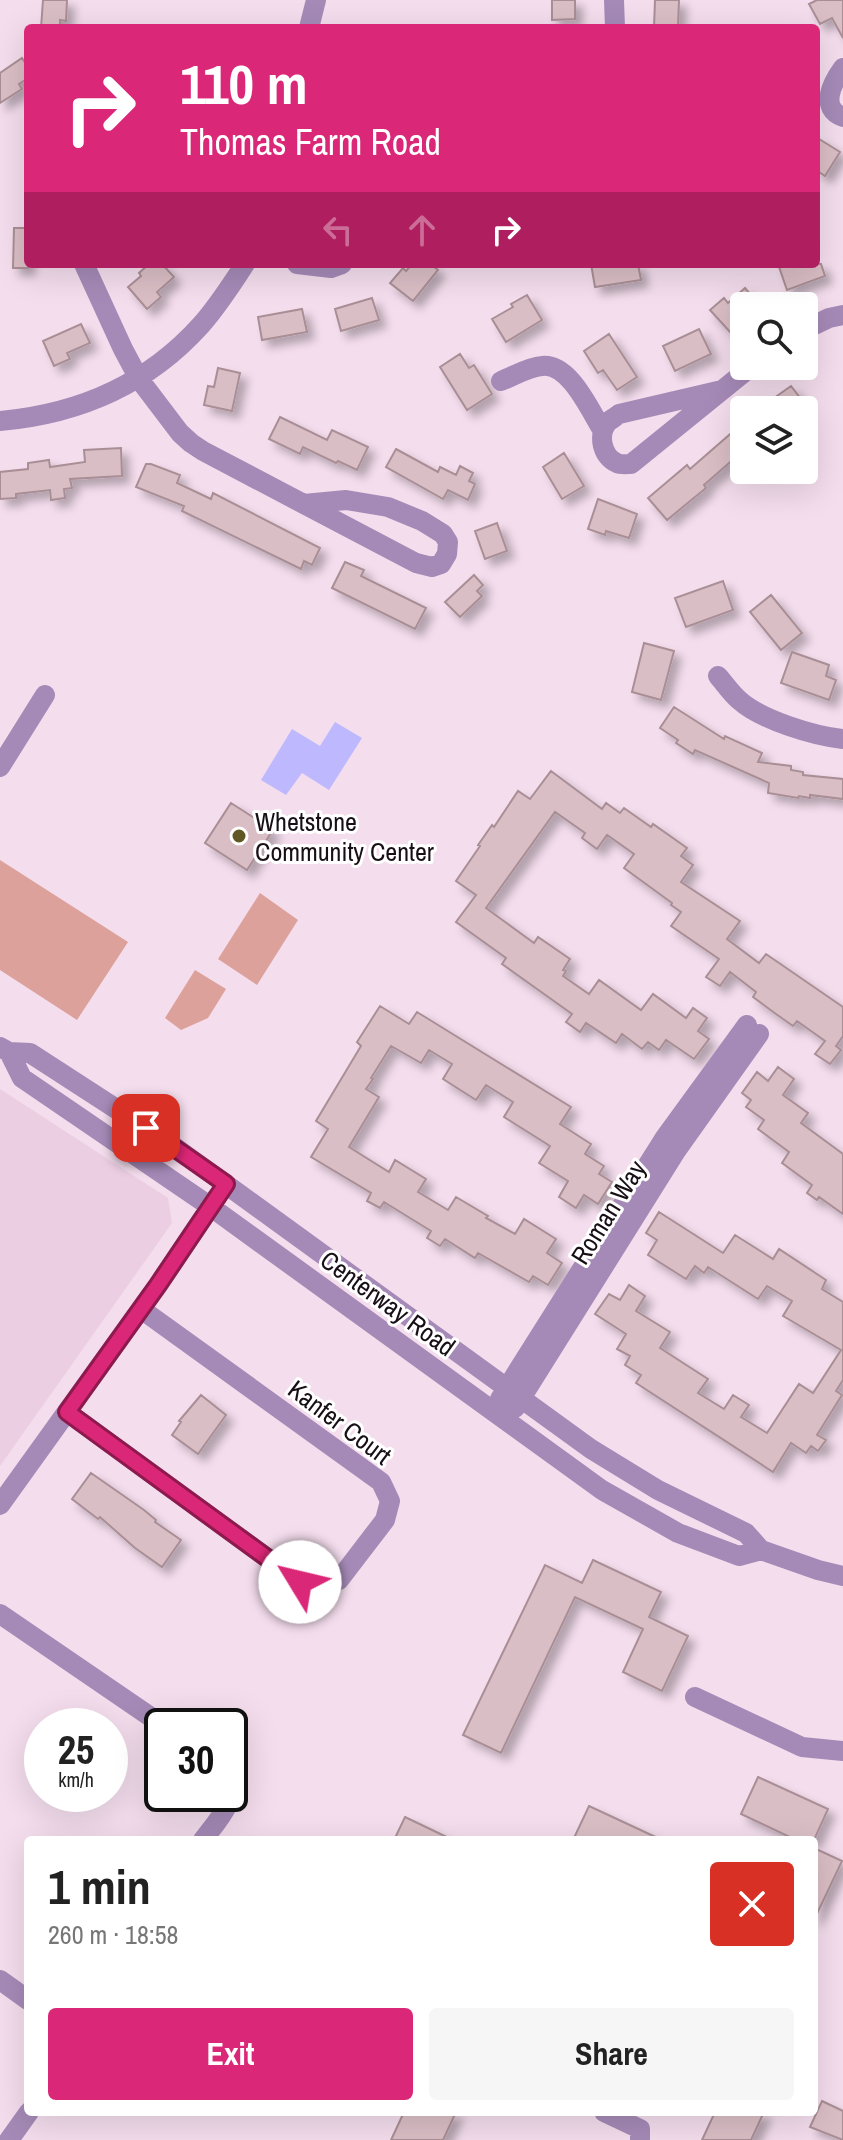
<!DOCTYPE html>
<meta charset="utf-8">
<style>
body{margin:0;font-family:"Archivo Narrow",sans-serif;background:#f6f6f6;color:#222;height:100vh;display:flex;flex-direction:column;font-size:30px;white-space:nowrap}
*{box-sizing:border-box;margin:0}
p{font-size:26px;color:#767676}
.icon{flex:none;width:44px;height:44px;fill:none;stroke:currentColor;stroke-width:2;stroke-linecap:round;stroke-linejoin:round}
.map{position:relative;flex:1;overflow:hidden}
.side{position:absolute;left:24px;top:1836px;width:794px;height:280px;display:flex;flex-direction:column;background:#fff;border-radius:8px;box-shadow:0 8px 32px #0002}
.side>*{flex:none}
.guide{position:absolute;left:24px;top:24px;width:796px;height:244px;border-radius:8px;box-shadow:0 8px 32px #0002;background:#db2777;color:#fff;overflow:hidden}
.buttons{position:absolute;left:730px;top:292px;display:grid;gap:16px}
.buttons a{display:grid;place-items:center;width:88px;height:88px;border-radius:8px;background:#fff;box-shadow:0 8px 32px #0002;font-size:40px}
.speed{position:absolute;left:24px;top:1708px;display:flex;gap:16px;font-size:40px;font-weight:700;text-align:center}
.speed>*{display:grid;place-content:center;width:104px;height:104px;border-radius:50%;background:#fff;box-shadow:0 8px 32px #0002;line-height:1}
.speed small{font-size:20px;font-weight:400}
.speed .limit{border:4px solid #111;border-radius:12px;background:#fff;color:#111}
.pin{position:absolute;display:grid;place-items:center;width:68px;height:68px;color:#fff;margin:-34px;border-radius:16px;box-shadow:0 4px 12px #0006}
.me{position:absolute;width:88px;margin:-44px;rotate:306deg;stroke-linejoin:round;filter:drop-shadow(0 0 6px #0008)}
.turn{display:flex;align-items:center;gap:28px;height:168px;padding:0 24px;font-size:36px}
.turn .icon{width:104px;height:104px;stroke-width:2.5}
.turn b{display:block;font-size:56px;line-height:68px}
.lanes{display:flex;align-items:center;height:76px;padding:0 24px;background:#0003;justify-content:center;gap:40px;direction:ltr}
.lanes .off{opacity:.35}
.round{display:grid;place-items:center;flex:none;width:84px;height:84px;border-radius:8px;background:#f6f6f6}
.overview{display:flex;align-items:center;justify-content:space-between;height:136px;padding:0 24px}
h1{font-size:48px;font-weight:800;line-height:60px}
.action{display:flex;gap:16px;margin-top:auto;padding:16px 24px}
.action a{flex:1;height:92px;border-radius:8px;background:#db2777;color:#fff;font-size:32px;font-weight:800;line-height:92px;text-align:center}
.action a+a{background:#f6f6f6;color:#222}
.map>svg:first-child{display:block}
.built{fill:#eccee3}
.green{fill:#dca19a}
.water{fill:#beb9ff}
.building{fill:#dabec5;stroke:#a98f95;stroke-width:2;filter:url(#shadow)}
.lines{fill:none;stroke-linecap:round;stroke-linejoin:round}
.minor{stroke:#a58ab7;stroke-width:20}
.route-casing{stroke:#8e194d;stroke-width:20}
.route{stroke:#db2777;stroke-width:14}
.poi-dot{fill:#605824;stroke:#fff;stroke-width:3}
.labels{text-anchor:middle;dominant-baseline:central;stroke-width:6;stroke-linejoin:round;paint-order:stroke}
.poi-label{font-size:26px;fill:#170f15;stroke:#fff;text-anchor:start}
.street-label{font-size:26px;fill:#170f15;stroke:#fff}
</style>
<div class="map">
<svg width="843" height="2140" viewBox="0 0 843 2140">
<defs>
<filter id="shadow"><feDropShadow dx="7" dy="7" stdDeviation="4" flood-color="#0004"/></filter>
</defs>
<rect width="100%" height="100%" fill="#f4dded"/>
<path class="built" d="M 0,1089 L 168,1198 L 172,1223 L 0,1466 Z"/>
<path class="green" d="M 0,860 L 128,942 L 77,1020 L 0,970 Z
M 260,893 L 298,920 L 257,985 L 218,959 Z
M 195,970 L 226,989 L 208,1018 L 181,1030 L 165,1018 Z"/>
<path class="water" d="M 335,722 L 362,738 L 329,790 L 302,773 L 286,795 L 261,780 L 292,729 L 320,746 Z"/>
<path class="building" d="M 43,0 L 67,0 L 66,21 L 60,20 L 60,28 L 41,28 Z
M 552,0 L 575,0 L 575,19 L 552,20 Z
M 655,0 L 679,0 L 678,28 L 654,28 Z
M 817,0 L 843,0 L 843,38 L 832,18 L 820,24 L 809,4 Z
M 22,58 L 28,67 L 28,78 L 19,84 L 22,89 L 0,103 L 0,73 Z
M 816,137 L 840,152 L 825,176 L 816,170 Z
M 14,228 L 28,228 L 28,268 L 13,268 Z
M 149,264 L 162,264 L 174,277 L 157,292 L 161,297 L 147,309 L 128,287 L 141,276 L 139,273 Z
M 412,264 L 430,264 L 438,270 L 413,301 L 390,283 L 403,268 L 406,271 Z
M 591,264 L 638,264 L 641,280 L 595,287 Z
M 778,264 L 821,264 L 825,276 L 787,290 Z
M 745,288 L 760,306 L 744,306 L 744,322 L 731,333 L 710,310 L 724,298 L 728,303 Z
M 527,295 L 542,320 L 506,342 L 492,319 L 513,307 L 511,304 Z
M 372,298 L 379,320 L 341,331 L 335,309 Z
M 302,309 L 307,332 L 262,340 L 258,317 Z
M 81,324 L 90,343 L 67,353 L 70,359 L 54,366 L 43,341 Z
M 699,329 L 711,354 L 675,371 L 663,346 Z
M 609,334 L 637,377 L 617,390 L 603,370 L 598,373 L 584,351 Z
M 460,354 L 469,368 L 474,365 L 492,394 L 467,410 L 440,367 Z
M 218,368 L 240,373 L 232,411 L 204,405 L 208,386 L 214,387 Z
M 791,386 L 804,403 L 793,410 L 757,410 Z
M 280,417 L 327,440 L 332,430 L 368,447 L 357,470 L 338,461 L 336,463 L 303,447 L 300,454 L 269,439 Z
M 736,429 L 744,438 L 744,450 L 704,485 L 706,488 L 667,520 L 648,498 L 687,465 L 690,469 Z
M 121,448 L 122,476 L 70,479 L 72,488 L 64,489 L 65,498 L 51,500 L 50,490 L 16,494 L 16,498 L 0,499 L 0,472 L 28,469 L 28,463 L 49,460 L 50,467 L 85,462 L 84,450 Z
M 396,449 L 438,472 L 440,467 L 456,475 L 460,466 L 473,473 L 469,481 L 475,484 L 468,500 L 448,490 L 443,499 L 386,467 Z
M 564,453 L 584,486 L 562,499 L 543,467 Z
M 146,464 L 151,464 L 180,475 L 177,483 L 211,499 L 213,493 L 320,548 L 312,565 L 304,561 L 301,569 L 182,511 L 184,506 L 136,487 Z
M 598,499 L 637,514 L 629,538 L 606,531 L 605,535 L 588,529 Z
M 497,523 L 507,551 L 485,559 L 475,531 Z
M 345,562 L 364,570 L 361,576 L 426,608 L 415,629 L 332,588 Z
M 474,575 L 483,585 L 477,591 L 482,596 L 460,617 L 445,602 Z
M 723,581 L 733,610 L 686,627 L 675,598 Z
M 771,595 L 802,633 L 781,650 L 750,612 Z
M 644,643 L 674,651 L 661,700 L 632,692 Z
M 792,652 L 829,665 L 826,676 L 836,680 L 829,700 L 781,683 Z
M 674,707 L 724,739 L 725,736 L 762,753 L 758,762 L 791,766 L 791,770 L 803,772 L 803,775 L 843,779 L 843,799 L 810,795 L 810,798 L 799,796 L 798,798 L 768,793 L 769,783 L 695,750 L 693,754 L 676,743 L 678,740 L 660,728 Z
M 551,771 L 602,809 L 606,803 L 620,813 L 624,808 L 651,827 L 653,824 L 687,848 L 681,856 L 693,865 L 681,882 L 740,921 L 727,939 L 759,963 L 766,954 L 843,1007 L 843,1036 L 836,1046 L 841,1050 L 830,1064 L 815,1054 L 825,1041 L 797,1021 L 793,1026 L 776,1014 L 753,997 L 756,992 L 730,972 L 720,986 L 706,977 L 719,959 L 671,926 L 681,912 L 671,905 L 672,903 L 624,868 L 634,854 L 607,835 L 597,849 L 582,838 L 585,833 L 555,812 L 486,908 L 534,943 L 538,937 L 570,959 L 563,970 L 566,971 L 563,976 L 589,994 L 599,980 L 641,1010 L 653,994 L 686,1018 L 693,1008 L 707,1018 L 698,1031 L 709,1039 L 694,1059 L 666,1040 L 659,1050 L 648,1042 L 642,1049 L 622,1034 L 616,1043 L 586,1023 L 580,1032 L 566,1022 L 572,1014 L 502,964 L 506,958 L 456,922 L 476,895 L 456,881 L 480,846 L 478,845 L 492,825 L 494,827 L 518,791 L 530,799 Z
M 231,803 L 273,830 L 247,870 L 205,843 Z
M 380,1006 L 409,1024 L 417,1012 L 571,1107 L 560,1124 L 591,1144 L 585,1154 L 604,1166 L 599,1174 L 612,1182 L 598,1204 L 584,1195 L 576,1208 L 559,1197 L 568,1181 L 539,1163 L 550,1146 L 504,1117 L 513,1102 L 486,1085 L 476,1100 L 443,1079 L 452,1064 L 429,1050 L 421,1063 L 391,1046 L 371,1078 L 373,1079 L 366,1089 L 379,1097 L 349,1147 L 389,1172 L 395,1160 L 426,1179 L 418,1192 L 448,1210 L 456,1197 L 488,1216 L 486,1218 L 515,1234 L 524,1219 L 556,1239 L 547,1253 L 562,1263 L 548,1285 L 533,1276 L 529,1282 L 478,1253 L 475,1258 L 445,1239 L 440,1246 L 427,1238 L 431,1231 L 384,1202 L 380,1208 L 367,1201 L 371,1193 L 311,1157 L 328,1129 L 316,1121 L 361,1046 L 357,1042 Z
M 778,1067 L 794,1079 L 783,1095 L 808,1113 L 801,1123 L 843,1154 L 843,1214 L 819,1197 L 817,1200 L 807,1193 L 812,1185 L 782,1163 L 789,1152 L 758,1129 L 764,1120 L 746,1107 L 751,1100 L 742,1093 L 757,1072 L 768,1081 Z
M 659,1212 L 723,1253 L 735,1235 L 773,1259 L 779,1249 L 826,1280 L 822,1289 L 843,1302 L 843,1380 L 836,1391 L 842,1395 L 817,1435 L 826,1440 L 818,1451 L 811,1446 L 806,1453 L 791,1443 L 773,1472 L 636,1383 L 641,1375 L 625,1365 L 630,1356 L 617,1349 L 626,1334 L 595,1314 L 609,1294 L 620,1300 L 629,1285 L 645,1296 L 636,1311 L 670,1332 L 660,1348 L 708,1379 L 698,1393 L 724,1409 L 733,1395 L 749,1405 L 741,1417 L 767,1433 L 799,1384 L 813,1393 L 841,1350 L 783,1316 L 792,1301 L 767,1286 L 758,1299 L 708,1267 L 704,1273 L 695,1266 L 686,1279 L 648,1255 L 657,1240 L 646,1233 Z
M 201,1395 L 226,1415 L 198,1454 L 172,1435 L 181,1422 L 179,1421 Z
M 91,1473 L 144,1510 L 156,1520 L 155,1522 L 181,1540 L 162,1567 L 135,1548 L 100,1517 L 98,1519 L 72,1499 Z
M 593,1560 L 661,1592 L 649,1617 L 688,1636 L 662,1691 L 623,1672 L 643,1629 L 575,1597 L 501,1753 L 463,1735 L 545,1565 L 582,1583 Z
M 758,1777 L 828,1809 L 814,1840 L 796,1840 L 741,1814 Z
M 589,1806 L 662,1840 L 573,1840 Z
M 405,1817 L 453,1840 L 394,1840 Z
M 814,1848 L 842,1861 L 814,1920 Z
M 822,2101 L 843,2111 L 843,2140 L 810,2127 Z
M 404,2112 L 456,2112 L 443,2140 L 391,2140 Z
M 715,2112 L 764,2112 L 751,2140 L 702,2140 Z"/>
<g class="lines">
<path class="minor" d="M 614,0 L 615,28
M 309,28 L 316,0
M 843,68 C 832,83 819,108 843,117
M 84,264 L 123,349 L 139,379 L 180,433 L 191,443 L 203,451 L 416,563 L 432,567 L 441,564 L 447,554 L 448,542 L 443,534 L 422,521 L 388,507 L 346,500 L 304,504
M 297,264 L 331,268 L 342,264
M 804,330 L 829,318 L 843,315
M 501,381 C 514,376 528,367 542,366 C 570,363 590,411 603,431
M 722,390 L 619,414 C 618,415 609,421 608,422 C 597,434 602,457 617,463 C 621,465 627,464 631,464 L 752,366
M 0,421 C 79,414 148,384 201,325 C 218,306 231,285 245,264
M 718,676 C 725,684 731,693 739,700 C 761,720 814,736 843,739
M 0,767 L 45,695
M 0,1047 L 9,1052 L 30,1053 L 169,1143 L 591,1449 L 658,1490 L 746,1533 L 761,1550 L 818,1570 L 843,1576
M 9,1052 L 22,1078 L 211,1207 L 602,1490 L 678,1533 L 739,1556 L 761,1550
M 500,1399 L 664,1139 L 747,1025
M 515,1408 L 676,1151 L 759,1034
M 67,1412 L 300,1582 L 321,1587 L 339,1580 L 385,1520 L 390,1501 L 381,1482 L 141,1309
M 0,1505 L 158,1285 L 217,1197
M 0,1614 L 164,1726
M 695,1697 L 802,1747 L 843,1751
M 203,1840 C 218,1820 239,1799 230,1773
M 0,1980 L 28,2000
M 604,2112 L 640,2129 L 640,2140
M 9,2140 L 29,2112"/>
</g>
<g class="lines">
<defs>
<path id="route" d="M 146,1128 L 226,1184 L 158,1285 L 67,1412 L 300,1582"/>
</defs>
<use href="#route" class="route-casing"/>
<use href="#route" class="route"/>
</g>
<circle class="poi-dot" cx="239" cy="836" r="8"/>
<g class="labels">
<g class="poi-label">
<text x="255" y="821">Whetstone<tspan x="255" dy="30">Community Center</tspan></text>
</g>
<g class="street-label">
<text transform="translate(608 1212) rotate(-58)">Roman Way</text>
<text transform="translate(388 1303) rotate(36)">Centerway Road</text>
<text transform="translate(340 1422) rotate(37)">Kanfer Court</text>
</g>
</g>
</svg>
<div class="buttons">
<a><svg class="icon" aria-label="search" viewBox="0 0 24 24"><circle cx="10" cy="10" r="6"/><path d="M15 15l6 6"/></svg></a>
<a><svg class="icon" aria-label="layers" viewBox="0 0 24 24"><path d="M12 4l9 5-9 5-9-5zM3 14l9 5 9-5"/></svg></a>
</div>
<div class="speed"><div>25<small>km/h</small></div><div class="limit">30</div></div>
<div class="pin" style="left:146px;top:1128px;background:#d93025"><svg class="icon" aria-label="arrive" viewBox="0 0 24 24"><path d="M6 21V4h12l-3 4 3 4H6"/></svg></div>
<svg class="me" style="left:300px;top:1582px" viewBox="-20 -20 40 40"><circle r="19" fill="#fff"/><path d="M0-13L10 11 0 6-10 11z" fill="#db2777"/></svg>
<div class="guide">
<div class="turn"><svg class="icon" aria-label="right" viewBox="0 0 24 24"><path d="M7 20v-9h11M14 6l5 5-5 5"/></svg><div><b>110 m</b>Thomas Farm Road</div></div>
<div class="lanes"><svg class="icon off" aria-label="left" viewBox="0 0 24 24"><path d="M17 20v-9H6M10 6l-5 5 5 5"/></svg><svg class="icon off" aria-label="ahead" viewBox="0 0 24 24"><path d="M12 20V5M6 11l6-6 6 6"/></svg><svg class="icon" aria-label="right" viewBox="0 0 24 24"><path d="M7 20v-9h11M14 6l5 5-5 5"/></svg></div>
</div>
<section class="side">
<div class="overview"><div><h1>1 min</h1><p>260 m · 18:58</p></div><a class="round" style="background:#d93025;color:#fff"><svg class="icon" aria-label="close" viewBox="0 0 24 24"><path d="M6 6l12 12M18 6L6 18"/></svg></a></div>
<div class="action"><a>Exit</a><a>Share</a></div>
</section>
</div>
